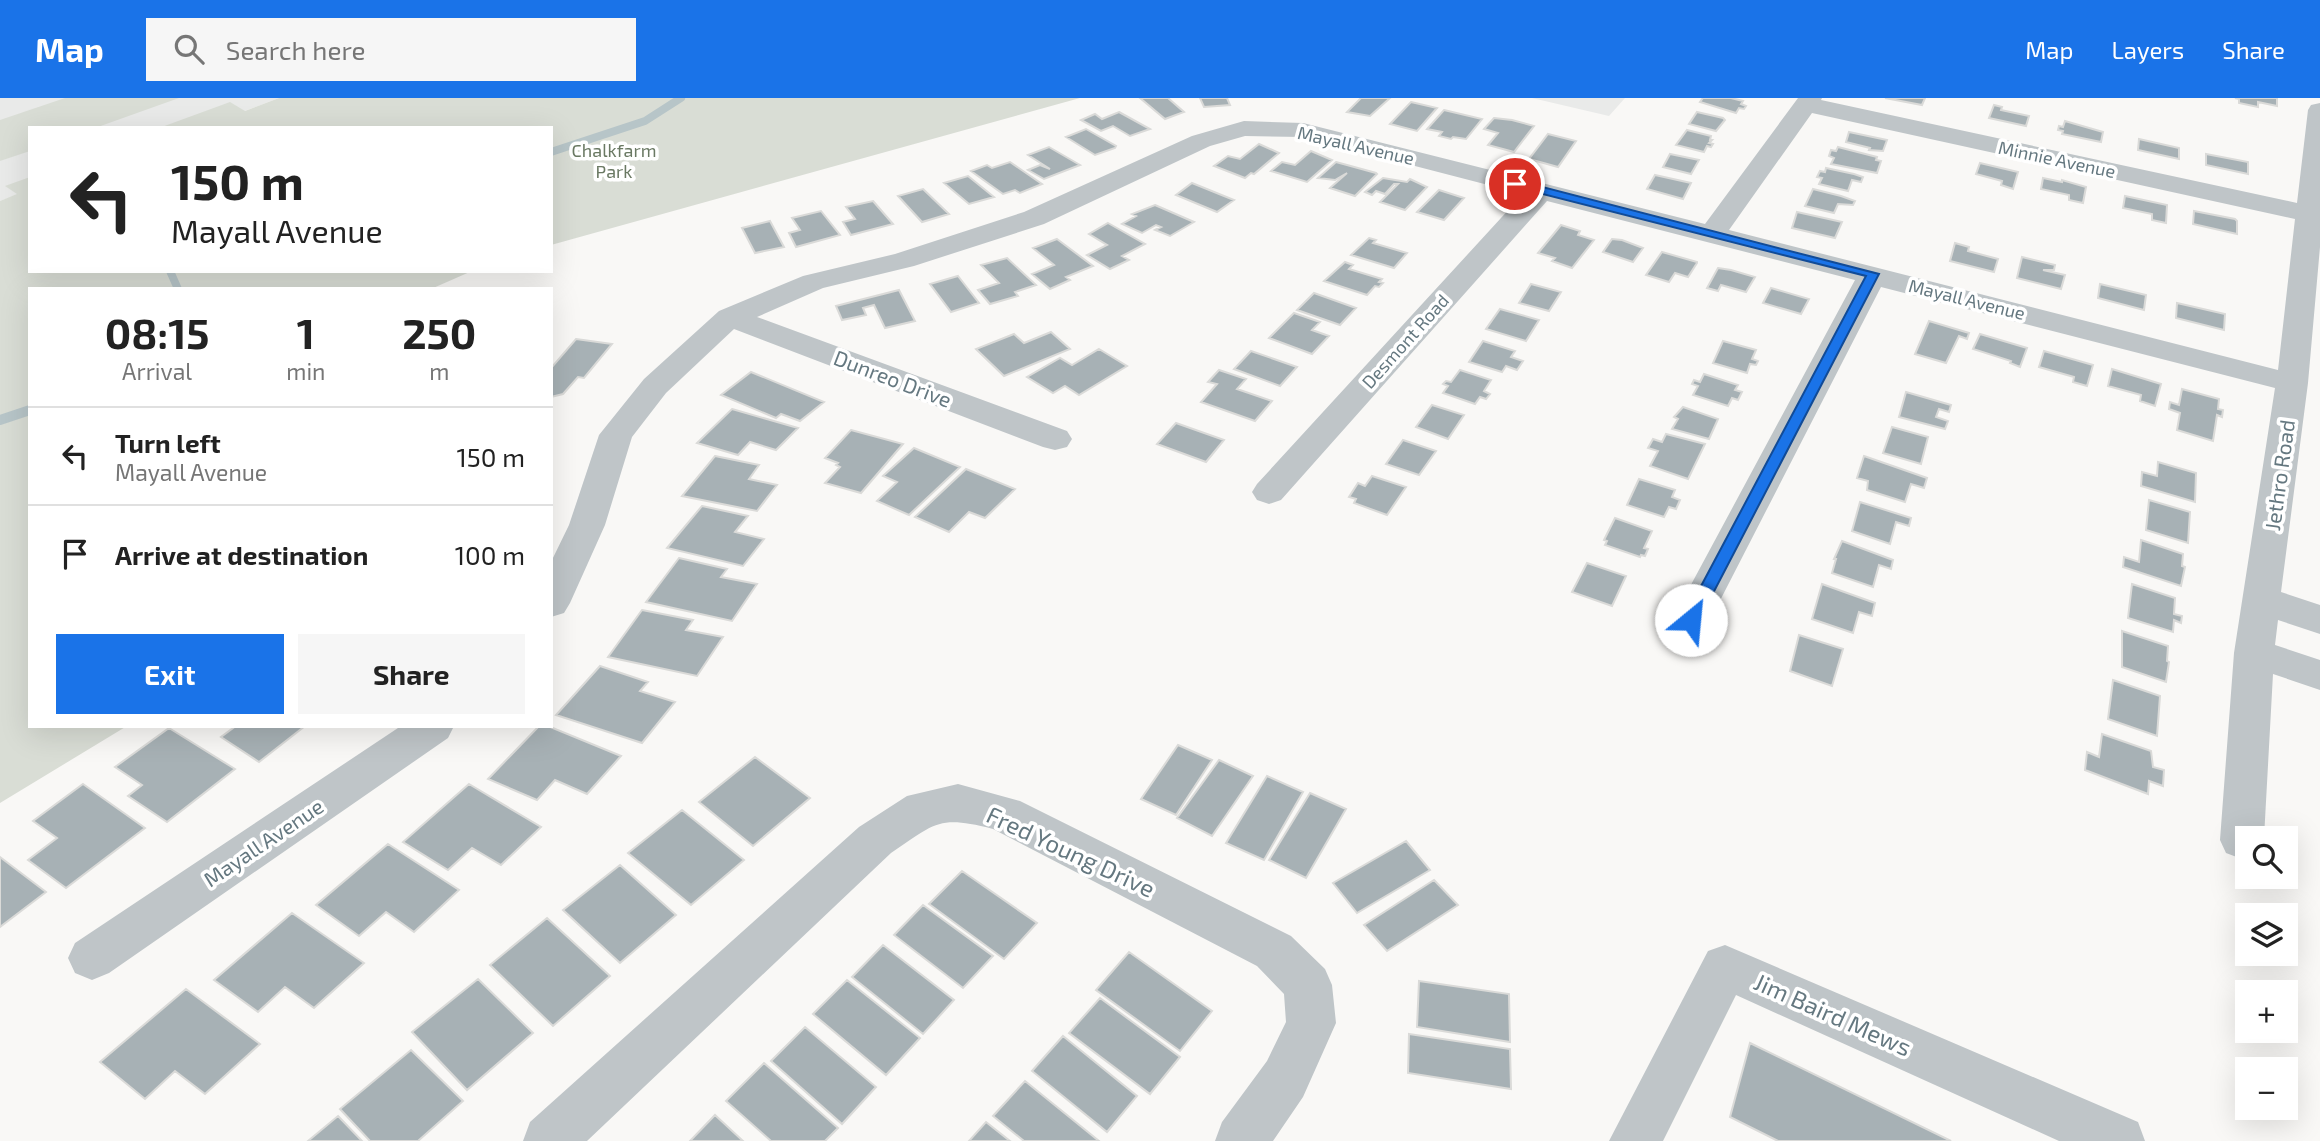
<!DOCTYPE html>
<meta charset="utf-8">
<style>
body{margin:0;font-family:"Exo 2",sans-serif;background:#f6f6f6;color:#222;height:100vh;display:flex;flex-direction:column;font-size:26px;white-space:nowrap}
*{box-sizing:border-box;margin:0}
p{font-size:23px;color:#767676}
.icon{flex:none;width:38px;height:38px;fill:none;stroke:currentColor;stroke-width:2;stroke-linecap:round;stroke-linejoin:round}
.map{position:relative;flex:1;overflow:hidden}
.details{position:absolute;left:28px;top:189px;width:525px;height:441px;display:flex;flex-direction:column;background:#fff;border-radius:0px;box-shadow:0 7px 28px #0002}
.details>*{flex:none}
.guide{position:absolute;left:28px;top:28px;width:525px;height:147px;border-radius:0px;box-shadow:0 7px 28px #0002;background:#fff;color:#222;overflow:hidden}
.tools{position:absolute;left:2235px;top:728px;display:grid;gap:14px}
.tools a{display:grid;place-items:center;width:63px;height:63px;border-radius:0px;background:#fff;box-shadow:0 7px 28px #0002;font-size:35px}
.pin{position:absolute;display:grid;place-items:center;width:60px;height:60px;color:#fff;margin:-30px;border:4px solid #fff;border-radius:50%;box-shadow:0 2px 7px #0007}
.me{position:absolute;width:77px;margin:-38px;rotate:28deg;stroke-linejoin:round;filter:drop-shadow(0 0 5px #0008)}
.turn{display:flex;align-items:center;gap:24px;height:147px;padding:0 28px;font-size:32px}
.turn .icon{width:91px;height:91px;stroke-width:2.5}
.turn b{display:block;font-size:49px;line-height:60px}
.eta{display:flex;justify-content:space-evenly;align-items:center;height:119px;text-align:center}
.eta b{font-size:42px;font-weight:700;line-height:49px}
.button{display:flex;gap:14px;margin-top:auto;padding:14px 28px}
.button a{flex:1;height:80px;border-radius:0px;background:#1a73e8;color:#fff;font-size:28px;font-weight:700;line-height:80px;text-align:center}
.button a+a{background:#f6f6f6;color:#222}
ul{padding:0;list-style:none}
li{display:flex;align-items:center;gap:21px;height:98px;padding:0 28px;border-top:2px solid #e0e0e0}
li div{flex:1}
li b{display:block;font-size:26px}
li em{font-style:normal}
header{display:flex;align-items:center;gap:42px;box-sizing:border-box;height:98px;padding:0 35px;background:#1a73e8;color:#fff}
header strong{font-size:33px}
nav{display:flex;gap:38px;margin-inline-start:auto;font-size:24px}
.search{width:490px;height:63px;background:#f6f6f6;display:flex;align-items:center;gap:18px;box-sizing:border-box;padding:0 24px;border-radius:0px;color:#767676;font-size:26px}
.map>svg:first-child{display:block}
.built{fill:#e9eae9}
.green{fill:#d9ddd5}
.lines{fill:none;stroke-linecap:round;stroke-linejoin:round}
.stream-far1{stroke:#b7c5c8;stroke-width:8}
.stream{stroke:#b7c5c8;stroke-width:10}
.building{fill:#a7b1b5;stroke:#dadad8;stroke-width:2}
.minor{fill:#bfc5c8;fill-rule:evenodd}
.route{fill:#1a73e8;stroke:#114b97;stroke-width:2}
.labels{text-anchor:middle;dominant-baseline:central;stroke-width:7;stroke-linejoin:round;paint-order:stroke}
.far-street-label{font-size:18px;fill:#657880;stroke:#fff}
.far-park-label{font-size:18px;fill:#6a7963;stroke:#fff}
.street-label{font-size:21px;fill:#657880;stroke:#fff}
.near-street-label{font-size:24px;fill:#657880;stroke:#fff}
</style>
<header>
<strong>Map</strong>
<div class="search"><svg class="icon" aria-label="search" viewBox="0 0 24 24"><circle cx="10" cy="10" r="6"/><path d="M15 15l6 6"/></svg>Search here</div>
<nav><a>Map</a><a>Layers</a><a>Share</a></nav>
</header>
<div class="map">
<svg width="2320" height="1043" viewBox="0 0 2320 1043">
<rect width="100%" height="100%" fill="#f9f8f6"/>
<path class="built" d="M 0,0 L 279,0 L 199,30 L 30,30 L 30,92 L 0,103 Z
M 1532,0 L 1625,0 L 1609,18 Z"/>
<path class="green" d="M 65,0 L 179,0 L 95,30 L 30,30 L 30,53 L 0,63 L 0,22 Z
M 279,0 L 1080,0 L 551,147 L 551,30 L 159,30 L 230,4 L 245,13 Z
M 30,79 L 30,173 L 472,173 L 431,191 L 30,191 L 30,628 L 127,628 L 0,705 L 0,103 L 17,96 L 5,88 Z"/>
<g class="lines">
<path class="stream-far1" d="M 551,54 L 645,23 L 681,0
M 170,173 L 178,191"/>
<path class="stream" d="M 0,322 L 30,312"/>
</g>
<path class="building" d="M 1140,0 L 1168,0 L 1184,14 L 1165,21 Z
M 1200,0 L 1227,0 L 1230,7 L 1204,9 Z
M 1361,0 L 1390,0 L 1370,18 L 1347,14 Z
M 1703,0 L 1731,0 L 1743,3 L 1741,6 L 1746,8 L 1744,11 L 1739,10 L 1736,15 L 1700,4 Z
M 1885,0 L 1925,0 L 1922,7 Z
M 2235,0 L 2277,0 L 2277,8 L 2258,4 L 2258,9 L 2239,5 L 2239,1 Z
M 1411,4 L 1437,10 L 1417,33 L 1390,26 Z
M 1994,7 L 2002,9 L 2001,12 L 2029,18 L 2026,28 L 1989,20 Z
M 1444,12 L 1482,21 L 1466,41 L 1453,39 L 1451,41 L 1439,38 L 1442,34 L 1427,31 Z
M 1119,14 L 1150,31 L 1130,38 L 1113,28 L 1101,33 L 1081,22 L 1095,16 L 1102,21 Z
M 1697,14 L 1723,20 L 1725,22 L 1716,33 L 1689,26 Z
M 1494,20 L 1512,22 L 1534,28 L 1514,54 L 1488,47 L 1498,35 L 1484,31 Z
M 2065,23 L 2103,34 L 2101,44 L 2062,36 L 2063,33 L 2058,32 L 2059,28 L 2063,29 Z
M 1086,31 L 1116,48 L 1115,50 L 1095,57 L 1066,39 Z
M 1687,32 L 1711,38 L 1710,42 L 1712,42 L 1709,45 L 1713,46 L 1711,49 L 1707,48 L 1704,54 L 1676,47 Z
M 1849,34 L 1887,42 L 1883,53 L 1869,52 L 1870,50 L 1846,44 Z
M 1548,36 L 1576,43 L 1558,69 L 1529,61 Z
M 2139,41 L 2179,50 L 2179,61 L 2138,52 Z
M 1259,46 L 1279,55 L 1254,76 L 1251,75 L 1245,80 L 1214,68 L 1228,58 L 1240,61 Z
M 1049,49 L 1080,67 L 1044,81 L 1028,72 L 1040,67 L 1050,71 L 1028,57 Z
M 1838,49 L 1877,59 L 1876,62 L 1881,63 L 1877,75 L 1831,66 L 1834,60 L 1829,58 L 1831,52 L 1836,53 Z
M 1311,53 L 1332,62 L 1307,84 L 1271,73 L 1282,64 L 1295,67 Z
M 1670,56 L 1699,62 L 1691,76 L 1663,69 Z
M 2206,56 L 2248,64 L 2248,76 L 2206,67 Z
M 1010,64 L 1042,86 L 1020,95 L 1015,92 L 1003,96 L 971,73 L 987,67 L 992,70 Z
M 1336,64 L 1376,75 L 1377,76 L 1355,98 L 1330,90 L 1347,75 L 1335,82 L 1318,80 Z
M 1980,65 L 2018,74 L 2013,91 L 2001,87 L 2002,83 L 1976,76 Z
M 1826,70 L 1854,76 L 1863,79 L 1861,84 L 1852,82 L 1848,93 L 1819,86 L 1822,80 L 1817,79 L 1820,73 L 1825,74 Z
M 1655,77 L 1691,85 L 1683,101 L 1647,91 Z
M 968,78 L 994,99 L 969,106 L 944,85 Z
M 1383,80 L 1407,84 L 1410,81 L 1427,89 L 1405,112 L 1380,104 L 1398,86 L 1394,86 L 1385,96 L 1376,93 L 1372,97 L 1365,94 Z
M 2043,80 L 2062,84 L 2062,82 L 2086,89 L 2083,105 L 2069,102 L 2069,97 L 2041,91 Z
M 1192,85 L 1234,102 L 1217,114 L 1176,97 Z
M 923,91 L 949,116 L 922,124 L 898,98 Z
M 1813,91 L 1841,98 L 1855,103 L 1853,107 L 1838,106 L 1834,115 L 1805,108 Z
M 1439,92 L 1464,100 L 1444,122 L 1417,114 Z
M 2125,98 L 2167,107 L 2166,125 L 2152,122 L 2152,116 L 2123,110 Z
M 873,103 L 893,126 L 851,137 L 843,124 L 855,121 L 846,109 Z
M 1155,107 L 1194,124 L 1170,138 L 1155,132 L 1161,129 L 1156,127 L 1142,135 L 1122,126 L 1136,118 L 1132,116 Z
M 821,113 L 840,137 L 796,149 L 789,135 L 800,132 L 792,120 Z
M 2194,113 L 2235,121 L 2237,123 L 2237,136 L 2193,126 Z
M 1797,114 L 1842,124 L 1835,140 L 1792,130 Z
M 770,123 L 784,149 L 755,155 L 742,130 Z
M 1108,125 L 1145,146 L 1122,158 L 1129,162 L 1110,171 L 1087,157 L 1107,147 L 1089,136 Z
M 1561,127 L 1580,133 L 1578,137 L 1594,142 L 1572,170 L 1552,163 L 1555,160 L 1538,155 Z
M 1369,140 L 1376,142 L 1373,145 L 1407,155 L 1394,170 L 1351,157 Z
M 1057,141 L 1093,168 L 1066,179 L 1070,182 L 1050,191 L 1032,176 L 1054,167 L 1033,150 Z
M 1612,141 L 1622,142 L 1643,150 L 1633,164 L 1603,154 Z
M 1955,145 L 1969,149 L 1968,153 L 1998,161 L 1994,174 L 1950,163 Z
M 1662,154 L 1697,164 L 1697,165 L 1688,179 L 1675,175 L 1669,184 L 1646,177 Z
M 2022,159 L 2055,167 L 2054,172 L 2043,172 L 2065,177 L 2061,191 L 2017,180 Z
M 1007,160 L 1036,187 L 1015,194 L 1018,198 L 990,206 L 978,192 L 999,185 L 981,167 Z
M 1345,164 L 1353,167 L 1349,171 L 1382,181 L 1379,184 L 1383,185 L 1379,189 L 1375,188 L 1367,197 L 1324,183 Z
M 1718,170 L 1731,172 L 1755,179 L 1746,194 L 1721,187 L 1718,193 L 1707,190 Z
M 958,178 L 979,205 L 951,214 L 930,186 Z
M 1531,186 L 1561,194 L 1549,213 L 1519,205 Z
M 2100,186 L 2146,197 L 2144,212 L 2098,200 Z
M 1771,190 L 1809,201 L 1801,216 L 1763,205 Z
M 899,192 L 915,223 L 885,230 L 874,207 L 863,210 L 866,217 L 842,222 L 836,208 Z
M 1314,195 L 1356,210 L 1340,227 L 1297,212 Z
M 2177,205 L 2225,216 L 2224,232 L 2176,220 Z
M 1500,211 L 1539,222 L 1526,243 L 1486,231 Z
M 1294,215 L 1320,224 L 1312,232 L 1329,238 L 1312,256 L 1269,240 Z
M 1929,223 L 1969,235 L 1967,241 L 1959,238 L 1946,265 L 1915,256 Z
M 1051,234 L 1070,251 L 1004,278 L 976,251 L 1014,236 L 1024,245 Z
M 1980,236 L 2027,250 L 2020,269 L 2010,265 L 2011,263 L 1973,251 Z
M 576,241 L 612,246 L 584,280 L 578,279 L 563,296 L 551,299 L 551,270 Z
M 1483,243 L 1515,253 L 1511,259 L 1523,263 L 1517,272 L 1506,268 L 1502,274 L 1469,264 Z
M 1723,243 L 1756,252 L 1752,261 L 1758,263 L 1756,267 L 1750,266 L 1747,275 L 1713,265 Z
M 1099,251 L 1127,268 L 1079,297 L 1065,288 L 1053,295 L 1027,279 L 1060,260 L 1072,267 Z
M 1251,253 L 1297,269 L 1280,288 L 1234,271 Z
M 2044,253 L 2093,267 L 2087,288 L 2073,284 L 2074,279 L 2039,269 Z
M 2112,271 L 2161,286 L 2155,308 L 2140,303 L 2141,297 L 2108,288 Z
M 1219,272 L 1246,281 L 1237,291 L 1272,303 L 1255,323 L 1201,304 L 1217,286 L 1208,284 Z
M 1460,272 L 1491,282 L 1484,293 L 1490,296 L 1486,301 L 1480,299 L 1475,306 L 1443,295 L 1448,288 L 1443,286 L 1446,283 L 1451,284 Z
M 751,274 L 824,304 L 800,323 L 781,316 L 776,320 L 721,297 Z
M 1704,276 L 1738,287 L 1735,292 L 1742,294 L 1738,302 L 1732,300 L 1728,308 L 1693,297 L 1698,288 L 1692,286 L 1694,282 L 1700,284 Z
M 2182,291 L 2219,301 L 2218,311 L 2223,312 L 2222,319 L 2217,317 L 2213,343 L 2177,332 L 2180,315 L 2169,311 L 2170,304 L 2179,307 Z
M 1906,294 L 1951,307 L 1949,314 L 1939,311 L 1936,319 L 1948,323 L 1945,331 L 1899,319 Z
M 1432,307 L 1464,317 L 1448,341 L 1416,329 Z
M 1683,309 L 1718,321 L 1709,341 L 1672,331 L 1678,321 L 1674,319 Z
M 732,311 L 798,330 L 776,352 L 750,344 L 738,357 L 697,345 Z
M 1176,325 L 1224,342 L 1206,364 L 1157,346 Z
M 1892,329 L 1928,339 L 1921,366 L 1883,355 Z
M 851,332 L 903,346 L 861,395 L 825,385 L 840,369 L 836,367 L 838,365 L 825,360 Z
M 1666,336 L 1705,346 L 1688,381 L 1650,368 L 1658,353 L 1648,350 L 1653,341 L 1662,344 Z
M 1403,342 L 1436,353 L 1419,377 L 1386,366 Z
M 914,350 L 960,369 L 909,417 L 877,403 L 897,384 L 883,378 Z
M 715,358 L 759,367 L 749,381 L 777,387 L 757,413 L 682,398 Z
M 1864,358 L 1927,380 L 1924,390 L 1911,386 L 1905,404 L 1867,392 L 1868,383 L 1857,380 Z
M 2158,364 L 2196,375 L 2195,404 L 2141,388 L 2142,374 L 2157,378 Z
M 966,371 L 1015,391 L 985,420 L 969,414 L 949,434 L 915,419 Z
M 1372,378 L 1406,389 L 1387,417 L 1354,405 L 1356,401 L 1349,399 L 1358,385 L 1365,388 Z
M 1639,381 L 1675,392 L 1672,399 L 1680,402 L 1676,411 L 1669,409 L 1664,419 L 1627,407 Z
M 2149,402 L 2190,414 L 2188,445 L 2146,432 Z
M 1860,404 L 1911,420 L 1909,428 L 1896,424 L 1890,446 L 1852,433 Z
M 702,408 L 748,418 L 735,434 L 764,441 L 743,468 L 667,450 Z
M 1615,420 L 1652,433 L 1644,450 L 1648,451 L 1645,458 L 1641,457 L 1640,459 L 1605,447 L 1607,443 L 1604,442 Z
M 2141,442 L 2183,456 L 2182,468 L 2185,469 L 2181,488 L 2123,469 L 2124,459 L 2139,464 Z
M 1842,443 L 1893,462 L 1891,471 L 1879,467 L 1873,489 L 1832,475 L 1836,461 L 1834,461 Z
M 679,460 L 727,471 L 721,479 L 757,486 L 732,523 L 646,504 Z
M 1587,465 L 1626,478 L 1612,508 L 1572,494 Z
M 1822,486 L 1875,505 L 1872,518 L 1859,514 L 1853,535 L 1812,521 Z
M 2132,486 L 2175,500 L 2174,516 L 2182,518 L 2181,525 L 2174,522 L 2173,534 L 2128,520 Z
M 642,512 L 693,522 L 686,532 L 723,539 L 697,578 L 608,559 Z
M 2122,533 L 2168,548 L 2167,563 L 2169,564 L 2166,584 L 2122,569 Z
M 1799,537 L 1843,551 L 1832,588 L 1790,573 Z
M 600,568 L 648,584 L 640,593 L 675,604 L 642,645 L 556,617 Z
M 2113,582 L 2160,598 L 2157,638 L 2108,621 Z
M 230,628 L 305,628 L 259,664 L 221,639 L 233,630 Z
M 539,628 L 548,628 L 621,658 L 587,696 L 555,682 L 537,702 L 488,681 Z
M 169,630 L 235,671 L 167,724 L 128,698 L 142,687 L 115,669 Z
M 2102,636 L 2151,653 L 2153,669 L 2164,672 L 2163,688 L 2149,683 L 2148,696 L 2085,672 L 2087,654 L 2099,659 Z
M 1178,647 L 1212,662 L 1176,717 L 1141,701 Z
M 755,659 L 810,700 L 753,748 L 699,704 Z
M 1219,662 L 1253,678 L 1212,738 L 1177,720 Z
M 1267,678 L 1303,694 L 1264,762 L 1226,745 Z
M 83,686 L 145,730 L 66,790 L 28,762 L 57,740 L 33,723 Z
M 469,686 L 541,729 L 501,767 L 472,750 L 448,772 L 403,744 Z
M 1310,695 L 1346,711 L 1306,780 L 1269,762 Z
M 682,712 L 744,762 L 691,807 L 628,755 Z
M 1406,743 L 1430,772 L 1357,815 L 1333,785 Z
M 388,746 L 459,792 L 414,834 L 386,814 L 359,838 L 316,807 Z
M 0,759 L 46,794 L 0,829 Z
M 620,767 L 676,817 L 620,865 L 563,812 Z
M 962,773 L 1037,825 L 1004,861 L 929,806 Z
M 1434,782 L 1458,807 L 1387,853 L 1364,827 Z
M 923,807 L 993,858 L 963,890 L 894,837 Z
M 292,815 L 364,865 L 314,910 L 285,889 L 258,914 L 214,882 Z
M 547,820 L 610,878 L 553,928 L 490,867 Z
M 883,847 L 954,902 L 923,936 L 852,879 Z
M 1129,854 L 1212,913 L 1180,953 L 1096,892 Z
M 478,881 L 533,935 L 467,992 L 412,934 Z
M 847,882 L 920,940 L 886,977 L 813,916 Z
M 1419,883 L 1509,896 L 1510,944 L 1417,929 Z
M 186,891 L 260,946 L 205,996 L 175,973 L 145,1001 L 100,964 Z
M 1100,900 L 1180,959 L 1150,996 L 1069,935 Z
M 805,929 L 876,989 L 842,1026 L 771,963 Z
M 1409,936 L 1510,951 L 1511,991 L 1408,975 Z
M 1063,938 L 1137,998 L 1107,1034 L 1032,973 Z
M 1750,945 L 1951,1043 L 1778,1043 L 1730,1019 Z
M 411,952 L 463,1003 L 418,1043 L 370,1043 L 340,1011 Z
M 764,965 L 838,1030 L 825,1043 L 771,1043 L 726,1003 Z
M 1025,983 L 1099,1043 L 1024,1043 L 993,1018 Z
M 715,1017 L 743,1043 L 690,1043 Z
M 338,1018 L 362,1043 L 308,1043 Z
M 986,1024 L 1010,1043 L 969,1043 Z"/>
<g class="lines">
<path class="minor" d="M 1798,0 L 1822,0 L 1821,2 L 2297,105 L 2308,12 L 2311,7 L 2320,5 L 2320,149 L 2308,285 L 2281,494 L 2320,507 L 2320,536 L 2278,522 L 2275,547 L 2320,562 L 2320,592 L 2273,576 L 2264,740 L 2247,740 L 2247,759 L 2242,761 L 2226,755 L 2220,742 L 2234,555 L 2275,290 L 1881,189 L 1710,522 L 1705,532 L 1691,536 L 1677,532 L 1672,522 L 1855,182 L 1547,103 L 1281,402 L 1269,406 L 1257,402 L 1252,394 L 1257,386 L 1523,96 L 1303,39 L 1245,38 L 1210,48 L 1044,126 L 914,168 L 823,190 L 757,219 L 1067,333 L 1072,341 L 1067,349 L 1055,352 L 1043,349 L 734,231 L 666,295 L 632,339 L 605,427 L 570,505 L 564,515 L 551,519 L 551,464 L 569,427 L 599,337 L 644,281 L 719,213 L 803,178 L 895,156 L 1024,114 L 1192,38 L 1244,23 L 1303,25 L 1705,126 ZM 1812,15 L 2295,121 L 2278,272 L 1729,132 Z
M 401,628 L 454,628 L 448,640 L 109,875 L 92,882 L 75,875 L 68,860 L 75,845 Z
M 958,686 L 1020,703 L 1291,838 L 1325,871 L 1332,887 L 1336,925 L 1303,999 L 1273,1043 L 1215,1043 L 1222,1024 L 1267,963 L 1286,924 L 1284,896 L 1257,868 L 993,731 C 938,717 936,725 891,755 L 587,1043 L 523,1043 L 530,1024 L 859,729 L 907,698 Z
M 1725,847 L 2138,1024 L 2145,1043 L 2059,1043 L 1736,897 L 1663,1043 L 1609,1043 L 1708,853 Z"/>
</g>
<path class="route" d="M 1515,82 L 1879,176 L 1697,526 L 1686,526 L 1683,522 L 1866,178 L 1511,88 L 1511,83 Z"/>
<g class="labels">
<g class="far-street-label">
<text transform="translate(1356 47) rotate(13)">Mayall Avenue</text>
<text transform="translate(2057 61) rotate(12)">Minnie Avenue</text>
<text transform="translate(1967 201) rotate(14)">Mayall Avenue</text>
<text transform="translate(1405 243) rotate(-48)">Desmont Road</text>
</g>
<g class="far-park-label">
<text x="614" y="52">Chalkfarm<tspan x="614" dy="21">Park</tspan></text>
</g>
<g class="street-label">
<text transform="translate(893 280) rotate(21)">Dunreo Drive</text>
<text transform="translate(2279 377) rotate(-82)">Jethro Road</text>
<text transform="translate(263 744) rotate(-34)">Mayall Avenue</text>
</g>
<g class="near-street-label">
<text transform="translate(1071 753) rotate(25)">Fred Young Drive</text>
<text transform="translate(1833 916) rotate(24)">Jim Baird Mews</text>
</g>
</g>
</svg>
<div class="tools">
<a><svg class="icon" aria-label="search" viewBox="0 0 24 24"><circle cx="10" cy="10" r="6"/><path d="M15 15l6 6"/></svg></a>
<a><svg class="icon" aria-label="layers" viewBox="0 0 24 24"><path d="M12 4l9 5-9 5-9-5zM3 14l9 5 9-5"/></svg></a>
<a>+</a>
<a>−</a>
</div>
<div class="pin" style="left:1515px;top:86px;background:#d93025"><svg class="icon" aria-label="arrive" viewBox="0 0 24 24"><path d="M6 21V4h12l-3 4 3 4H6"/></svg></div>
<svg class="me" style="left:1691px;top:522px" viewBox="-20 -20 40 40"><circle r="19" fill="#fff"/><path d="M0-13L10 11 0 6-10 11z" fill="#1a73e8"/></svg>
<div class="guide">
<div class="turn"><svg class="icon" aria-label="left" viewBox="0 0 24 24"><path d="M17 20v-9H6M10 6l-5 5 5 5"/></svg><div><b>150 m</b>Mayall Avenue</div></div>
</div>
<section class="details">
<div class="eta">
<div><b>08:15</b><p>Arrival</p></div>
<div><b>1</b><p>min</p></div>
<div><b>250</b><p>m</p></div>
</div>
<ul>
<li><svg class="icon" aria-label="left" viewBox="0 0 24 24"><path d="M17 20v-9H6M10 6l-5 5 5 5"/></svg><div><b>Turn left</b><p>Mayall Avenue</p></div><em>150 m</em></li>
<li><svg class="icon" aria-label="arrive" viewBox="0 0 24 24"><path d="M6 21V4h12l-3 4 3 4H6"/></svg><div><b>Arrive at destination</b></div><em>100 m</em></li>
</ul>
<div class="button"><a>Exit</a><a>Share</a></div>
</section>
</div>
